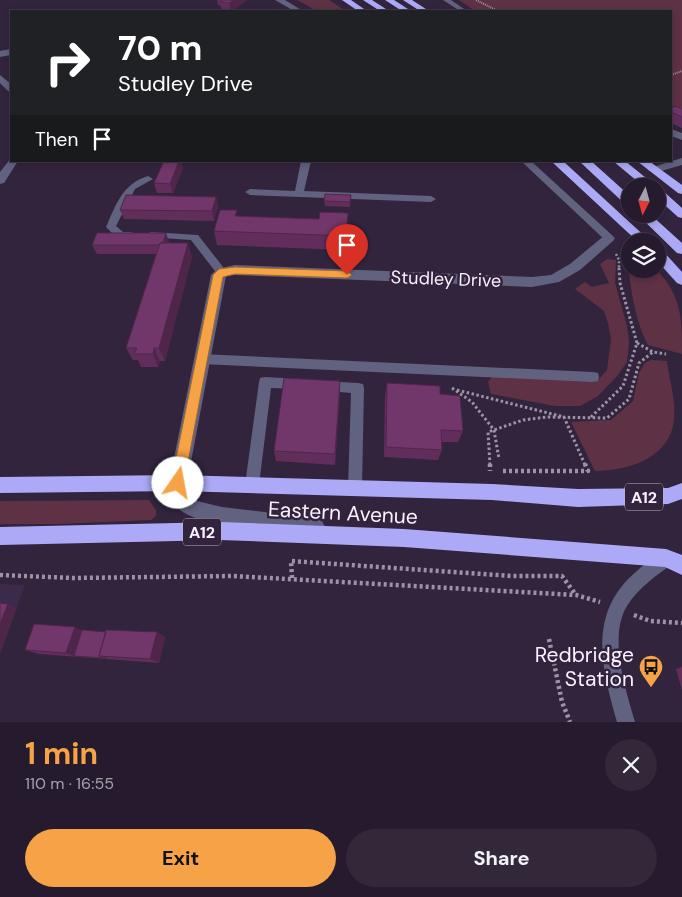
<!DOCTYPE html>
<meta charset="utf-8">
<style>
body{margin:0;font-family:"DM Sans",sans-serif;background:#32283a;color:#f1f3f6;height:100vh;display:flex;flex-direction:column;font-size:19px;white-space:nowrap}
*{box-sizing:border-box;margin:0}
p{font-size:16px;color:#a4a1aa}
.icon{flex:none;width:28px;height:28px;fill:none;stroke:currentColor;stroke-width:2;stroke-linecap:round;stroke-linejoin:round}
.map{position:relative;height:722px;overflow:hidden}
.drawer{display:flex;flex-direction:column;background:#261b2e;flex:1}
.drawer>*{flex:none}
.guide{position:absolute;left:10px;top:10px;width:662px;height:152px;border-radius:0px;box-shadow:0 2px 8px #0003,0 0 0 1px #42394a;background:#202124;color:#fff;overflow:hidden}
.needle{width:32px;rotate:186deg}
.fabs{position:absolute;left:621px;top:178px;display:grid;gap:10px}
.fabs a{display:grid;place-items:center;width:45px;height:45px;border-radius:50%;background:#261b2e;box-shadow:0 2px 8px #0003,0 0 0 1px #42394a;font-size:25px}
.pin{position:absolute;display:grid;place-items:center;width:42px;height:42px;color:#fff;margin:-51px -21px;border-radius:50% 50% 50% 0;rotate:-45deg;box-shadow:0 0 5px #0007}
.pin .icon{rotate:45deg}
.me{position:absolute;width:55px;margin:-28px;rotate:12deg;stroke-linejoin:round;filter:drop-shadow(0 0 4px #0008)}
.turn{display:flex;align-items:center;gap:18px;height:105px;padding:0 25px;font-size:22px}
.turn .icon{width:65px;height:65px;stroke-width:2.5}
.turn b{display:block;font-size:35px;line-height:42px}
.then{display:flex;align-items:center;height:48px;padding:0 25px;background:#0003;gap:10px;font-size:19px}
.round{display:grid;place-items:center;flex:none;width:52px;height:52px;border-radius:26px;background:#32283a}
.overview{display:flex;align-items:center;justify-content:space-between;height:85px;padding:0 25px}
h1{font-size:30px;font-weight:700;line-height:38px;color:#f6a246}
.cta{display:flex;gap:10px;margin-top:auto;padding:10px 25px}
.cta a{flex:1;height:58px;border-radius:30px;background:#f6a246;color:#111;font-size:20px;font-weight:700;line-height:58px;text-align:center}
.cta a+a{background:#32283a;color:#f1f3f6}
.map>svg:first-child{display:block}
.built{fill:#3b2a49}
.green{fill:#5f3144}
.lines{fill:none;stroke-linecap:round;stroke-linejoin:round}
.path-far3{stroke:#9d93a6;stroke-width:2;stroke-dasharray:1 1;stroke-linecap:butt}
.path-far2{stroke:#9d93a6;stroke-width:2.5;stroke-dasharray:2 2;stroke-linecap:butt}
.path-far1{stroke:#9d93a6;stroke-width:3;stroke-dasharray:2.5 2.5;stroke-linecap:butt}
.path{stroke:#9d93a6;stroke-width:4.5;stroke-dasharray:3 3;stroke-linecap:butt}
.lane{fill:#616180;fill-rule:evenodd}
.street{fill:#616180;fill-rule:evenodd}
.highway{fill:#acaaf6;fill-rule:evenodd}
.wall{fill:#612e5b}
.shaded-wall{fill:#4f264a}
.building{fill:#71366a;stroke:#4f264a}
.route{fill:#f6a246;stroke:#a0692e}
.labels{text-anchor:middle;dominant-baseline:central;stroke-width:5;stroke-linejoin:round;paint-order:stroke}
.shield{fill:#32243d;stroke:#bdb4c5;stroke-width:1}
.shield-label{font-size:16px;font-weight:bold;fill:#f8f1ff}
.street-label{font-size:18px;fill:#f8f1ff;stroke:#32243d}
.near-street-label{font-size:21px;fill:#f8f1ff;stroke:#32243d}
.near-poi-label{font-size:21px;fill:#f8f1ff;stroke:#32243d;text-anchor:end}
</style>
<div class="map">
<svg width="682" height="722" viewBox="0 0 682 722">
<rect width="100%" height="100%" fill="#32243d"/>
<path class="built" d="M 0,584 L 25,585 L 0,652 Z"/>
<path class="green" d="M 297,0 L 329,0 L 346,11 L 317,11 Z
M 459,0 L 682,0 L 682,117 L 671,116 L 671,11 L 475,11 Z
M 630,251 L 630,269 L 656,269 C 682,296 682,319 682,354 L 648,345 C 633,316 631,285 626,253 Z
M 607,259 L 616,260 L 615,283 L 627,326 L 629,342 L 627,362 L 618,375 L 598,396 L 580,406 L 555,406 L 491,394 L 488,382 L 492,377 L 598,380 L 607,370 L 611,339 L 608,323 L 604,311 L 575,289 L 585,282 L 592,287 L 609,283 L 600,264 Z
M 651,360 L 667,361 C 669,379 676,400 674,419 C 671,458 628,471 595,471 L 571,422 L 611,420 L 633,401 L 639,373 L 645,363 Z
M 149,500 L 156,510 L 156,516 L 151,520 L 58,524 L 0,524 L 0,501 Z"/>
<g class="lines">
<path class="path-far3" d="M 476,0 L 498,11
M 671,75 L 682,71"/>
<path class="path-far2" d="M 616,254 L 619,260 L 619,268"/>
<path class="path-far1" d="M 637,343 L 653,352 L 666,354
M 452,388 L 472,402 L 494,430 L 499,459
M 457,390 L 564,417 L 585,465
M 591,417 L 623,386 L 637,343 L 620,283 L 619,267
M 490,465 L 488,432 L 523,420 L 547,417 L 607,418 L 629,399 L 639,363 L 653,352"/>
<path class="path" d="M 490,464 L 490,471
M 503,471 L 588,471 L 585,464
M 0,575 L 72,578 L 233,576 L 576,595 L 600,602
M 292,578 L 291,561 L 512,576 L 562,576 L 576,595
M 634,615 L 650,621 L 682,623
M 549,639 L 562,702 L 570,722"/>
<path class="lane" d="M 443,0 L 451,0 L 467,11 L 460,11 Z
M 301,161 L 311,161 L 304,191 L 431,196 L 436,199 L 431,202 L 250,195 L 245,192 L 250,189 L 295,191 Z
M 521,161 L 531,161 L 613,236 L 614,238 L 613,240 L 605,240 Z
M 148,176 L 153,179 L 135,189 L 116,226 L 123,232 L 131,232 L 136,235 L 131,238 L 116,237 L 106,227 C 116,205 122,184 148,176 Z
M 151,232 L 198,235 L 227,272 L 222,276 L 218,275 L 191,240 L 147,237 L 146,235 Z
M 201,354 L 593,372 L 598,373 L 599,377 L 598,381 L 593,382 L 201,364 L 197,363 L 195,359 L 197,355 Z
M 265,377 L 301,379 L 306,380 L 307,384 L 306,388 L 301,389 L 271,388 L 259,485 L 257,490 L 252,492 L 247,490 L 245,485 L 259,382 L 260,378 Z
M 323,381 L 358,383 L 363,384 L 364,388 L 362,488 L 360,493 L 355,495 L 350,493 L 348,488 L 351,393 L 318,390 L 317,386 L 318,382 Z
M 666,550 L 672,552 L 674,558 L 672,564 C 656,576 638,588 627,606 C 608,637 626,690 635,722 L 617,722 C 601,666 587,612 638,570 C 646,563 656,554 666,550 Z"/>
<path class="street" d="M 275,0 L 285,0 L 303,11 L 294,11 Z
M 11,49 L 11,55 L 0,57 L 0,51 Z
M 0,75 L 11,84 L 11,92 L 8,91 L 0,83 Z
M 671,129 L 682,133 L 682,140 L 671,136 Z
M 11,158 L 11,161 L 18,161 L 4,183 L 0,184 L 0,172 Z
M 682,158 L 682,165 L 654,173 L 648,170 L 650,168 Z
M 609,234 L 615,238 L 613,241 L 580,270 L 559,282 L 532,287 L 235,275 L 226,276 L 187,483 L 189,494 L 197,501 L 222,507 L 316,518 L 322,521 L 325,527 L 322,533 L 316,536 C 286,532 192,529 175,505 C 171,499 171,490 169,483 L 211,275 L 217,269 L 235,265 L 532,277 L 551,275 L 570,264 L 605,235 Z"/>
<path class="highway" d="M 342,0 L 351,0 L 367,11 L 358,11 Z
M 363,0 L 372,0 L 389,11 L 380,11 Z
M 385,0 L 394,0 L 411,11 L 402,11 Z
M 403,0 L 412,0 L 429,11 L 420,11 Z
M 551,161 L 563,161 L 650,241 L 637,241 Z
M 579,161 L 591,161 L 630,196 L 630,206 L 626,205 Z
M 613,161 L 625,161 L 656,186 L 643,186 Z
M 637,161 L 649,161 L 682,185 L 682,194 L 678,193 Z
M 658,189 L 662,190 L 682,208 L 682,218 L 678,217 L 658,199 Z
M 637,214 L 650,214 L 682,243 L 682,254 L 677,253 Z
M 658,250 L 663,251 L 682,272 L 682,285 L 677,283 L 658,262 Z
M 178,475 L 492,484 L 578,489 L 668,488 L 682,483 L 682,499 L 668,504 L 578,507 L 492,500 L 178,491 L 0,493 L 0,477 Z
M 220,522 L 404,529 L 666,549 L 682,555 L 682,575 L 665,567 L 404,547 L 220,540 L 0,545 L 0,527 Z"/>
</g>
<path class="wall" d="M 217,0 L 247,0 L 232,11 L 222,10 L 221,6 L 218,5 Z
M 671,109 L 682,109 L 682,128 L 671,123 Z
M 164,161 L 181,161 L 183,168 L 173,193 L 157,193 L 154,183 Z
M 351,195 L 350,207 L 325,206 L 324,201 Z
M 216,197 L 218,206 L 214,221 L 124,219 L 120,210 Z
M 238,216 L 348,227 L 346,250 L 217,245 L 214,231 Z
M 169,242 L 169,243 L 192,257 L 165,361 L 160,361 L 158,367 L 141,367 L 138,360 L 133,360 L 126,348 L 156,254 L 97,254 L 92,245 Z
M 387,383 L 440,394 L 463,431 L 458,442 L 441,442 L 442,450 L 438,460 L 384,457 L 385,395 Z
M 340,393 L 335,465 L 276,461 L 274,451 Z
M 82,630 L 106,632 L 157,632 L 165,637 L 159,663 L 39,654 L 25,650 Z
M 682,667 L 682,690 L 676,669 Z"/>
<path class="shaded-wall" d="M 234,0 L 247,0 L 231,11 L 229,3 Z
M 179,161 L 181,161 L 183,168 L 173,193 L 170,184 Z
M 216,197 L 218,206 L 214,221 L 212,211 Z
M 348,213 L 348,227 L 346,250 L 346,236 Z
M 166,233 L 169,242 L 165,254 L 162,245 Z
M 188,243 L 192,257 L 165,361 L 159,348 Z
M 154,348 L 160,361 L 158,367 L 153,354 Z
M 340,381 L 340,393 L 335,465 L 335,454 Z
M 8,604 L 17,608 L 0,654 L 0,624 Z
M 75,627 L 86,632 L 74,656 L 66,653 Z
M 157,632 L 165,637 L 159,663 L 150,659 Z"/>
<path class="building" d="M 223,0 L 234,0 L 229,3 L 220,2 Z
M 279,9 L 283,11 L 272,11 Z
M 675,106 L 682,109 L 682,117 L 671,112 L 671,109 Z
M 164,161 L 179,161 L 170,184 L 154,183 Z
M 325,194 L 351,195 L 350,202 L 324,201 Z
M 126,195 L 216,197 L 212,211 L 120,210 Z
M 220,210 L 237,210 L 235,216 L 319,219 L 320,212 L 348,213 L 346,236 L 214,231 Z
M 97,233 L 166,233 L 163,243 L 160,243 L 159,245 L 92,245 Z
M 160,243 L 188,243 L 159,348 L 154,348 L 153,354 L 134,354 L 137,348 L 126,348 Z
M 284,378 L 340,381 L 335,454 L 274,451 Z
M 387,383 L 440,386 L 440,394 L 460,396 L 463,431 L 441,430 L 442,450 L 386,447 Z
M 0,603 L 8,604 L 0,624 Z
M 34,624 L 75,627 L 66,653 L 25,650 Z
M 82,630 L 106,632 L 99,656 L 106,658 L 74,656 Z
M 106,630 L 157,632 L 150,659 L 99,656 Z"/>
<path class="route" d="M 235,267 L 347,271 L 352,275 L 347,278 L 235,274 L 223,277 L 184,483 L 182,487 L 178,489 L 173,487 L 171,483 L 213,275 L 219,269 Z"/>
<defs>
<symbol id="bus-pin" viewBox="-11 -11 22 30"><path d="M0 17L-7.5 6A9.5 9.5 0 1 1 7.5 6Z" fill="#f6a246" stroke="#32243d"/><path d="M-5-6H5V4H4V6H2V4H-2V6H-4V4H-5ZM-3.5-4V0h7V-4ZM-3.5 1.2v1.5H-2V1.2ZM2 1.2v1.5H3.5V1.2Z" fill="#111"/></symbol>
</defs>
<g fill-rule="evenodd">
<use href="#bus-pin" x="637" y="653" width="28" height="38"/>
</g>
<g class="labels">
<g class="shield">
<rect x="625" y="483.5" width="38" height="27" rx="4"/>
<rect x="183" y="518.5" width="38" height="27" rx="4"/>
</g>
<g class="shield-label">
<text x="644" y="497">A12</text>
<text x="202" y="532">A12</text>
</g>
<g class="street-label">
<text transform="translate(446 279) rotate(2)">Studley Drive</text>
</g>
<g class="near-street-label">
<text transform="translate(343 513) rotate(3)">Eastern Avenue</text>
</g>
<g class="near-poi-label">
<text x="634" y="655">Redbridge<tspan x="634" dy="24">Station</tspan></text>
</g>
</g>
</svg>
<div class="fabs">
<a><svg class="needle" viewBox="-14 -14 28 28"><path d="M0-13l5 13h-10z" fill="#e53935"/><path d="M0 13l5-13h-10z" fill="#a4a1aa"/></svg></a>
<a><svg class="icon" aria-label="layers" viewBox="0 0 24 24"><path d="M12 4l9 5-9 5-9-5zM3 14l9 5 9-5"/></svg></a>
</div>
<div class="pin" style="left:347px;top:275px;background:#d93025"><svg class="icon" aria-label="arrive" viewBox="0 0 24 24"><path d="M6 21V4h12l-3 4 3 4H6"/></svg></div>
<svg class="me" style="left:178px;top:483px" viewBox="-20 -20 40 40"><circle r="19" fill="#fff"/><path d="M0-13L10 11 0 6-10 11z" fill="#f6a246"/></svg>
<div class="guide">
<div class="turn"><svg class="icon" aria-label="right" viewBox="0 0 24 24"><path d="M7 20v-9h11M14 6l5 5-5 5"/></svg><div><b>70 m</b>Studley Drive</div></div>
<div class="then">Then<svg class="icon" aria-label="arrive" viewBox="0 0 24 24"><path d="M6 21V4h12l-3 4 3 4H6"/></svg></div>
</div>
</div>
<section class="drawer">
<div class="overview"><div><h1>1 min</h1><p>110 m · 16:55</p></div><a class="round"><svg class="icon" aria-label="close" viewBox="0 0 24 24"><path d="M6 6l12 12M18 6L6 18"/></svg></a></div>
<div class="cta"><a>Exit</a><a>Share</a></div>
</section>
